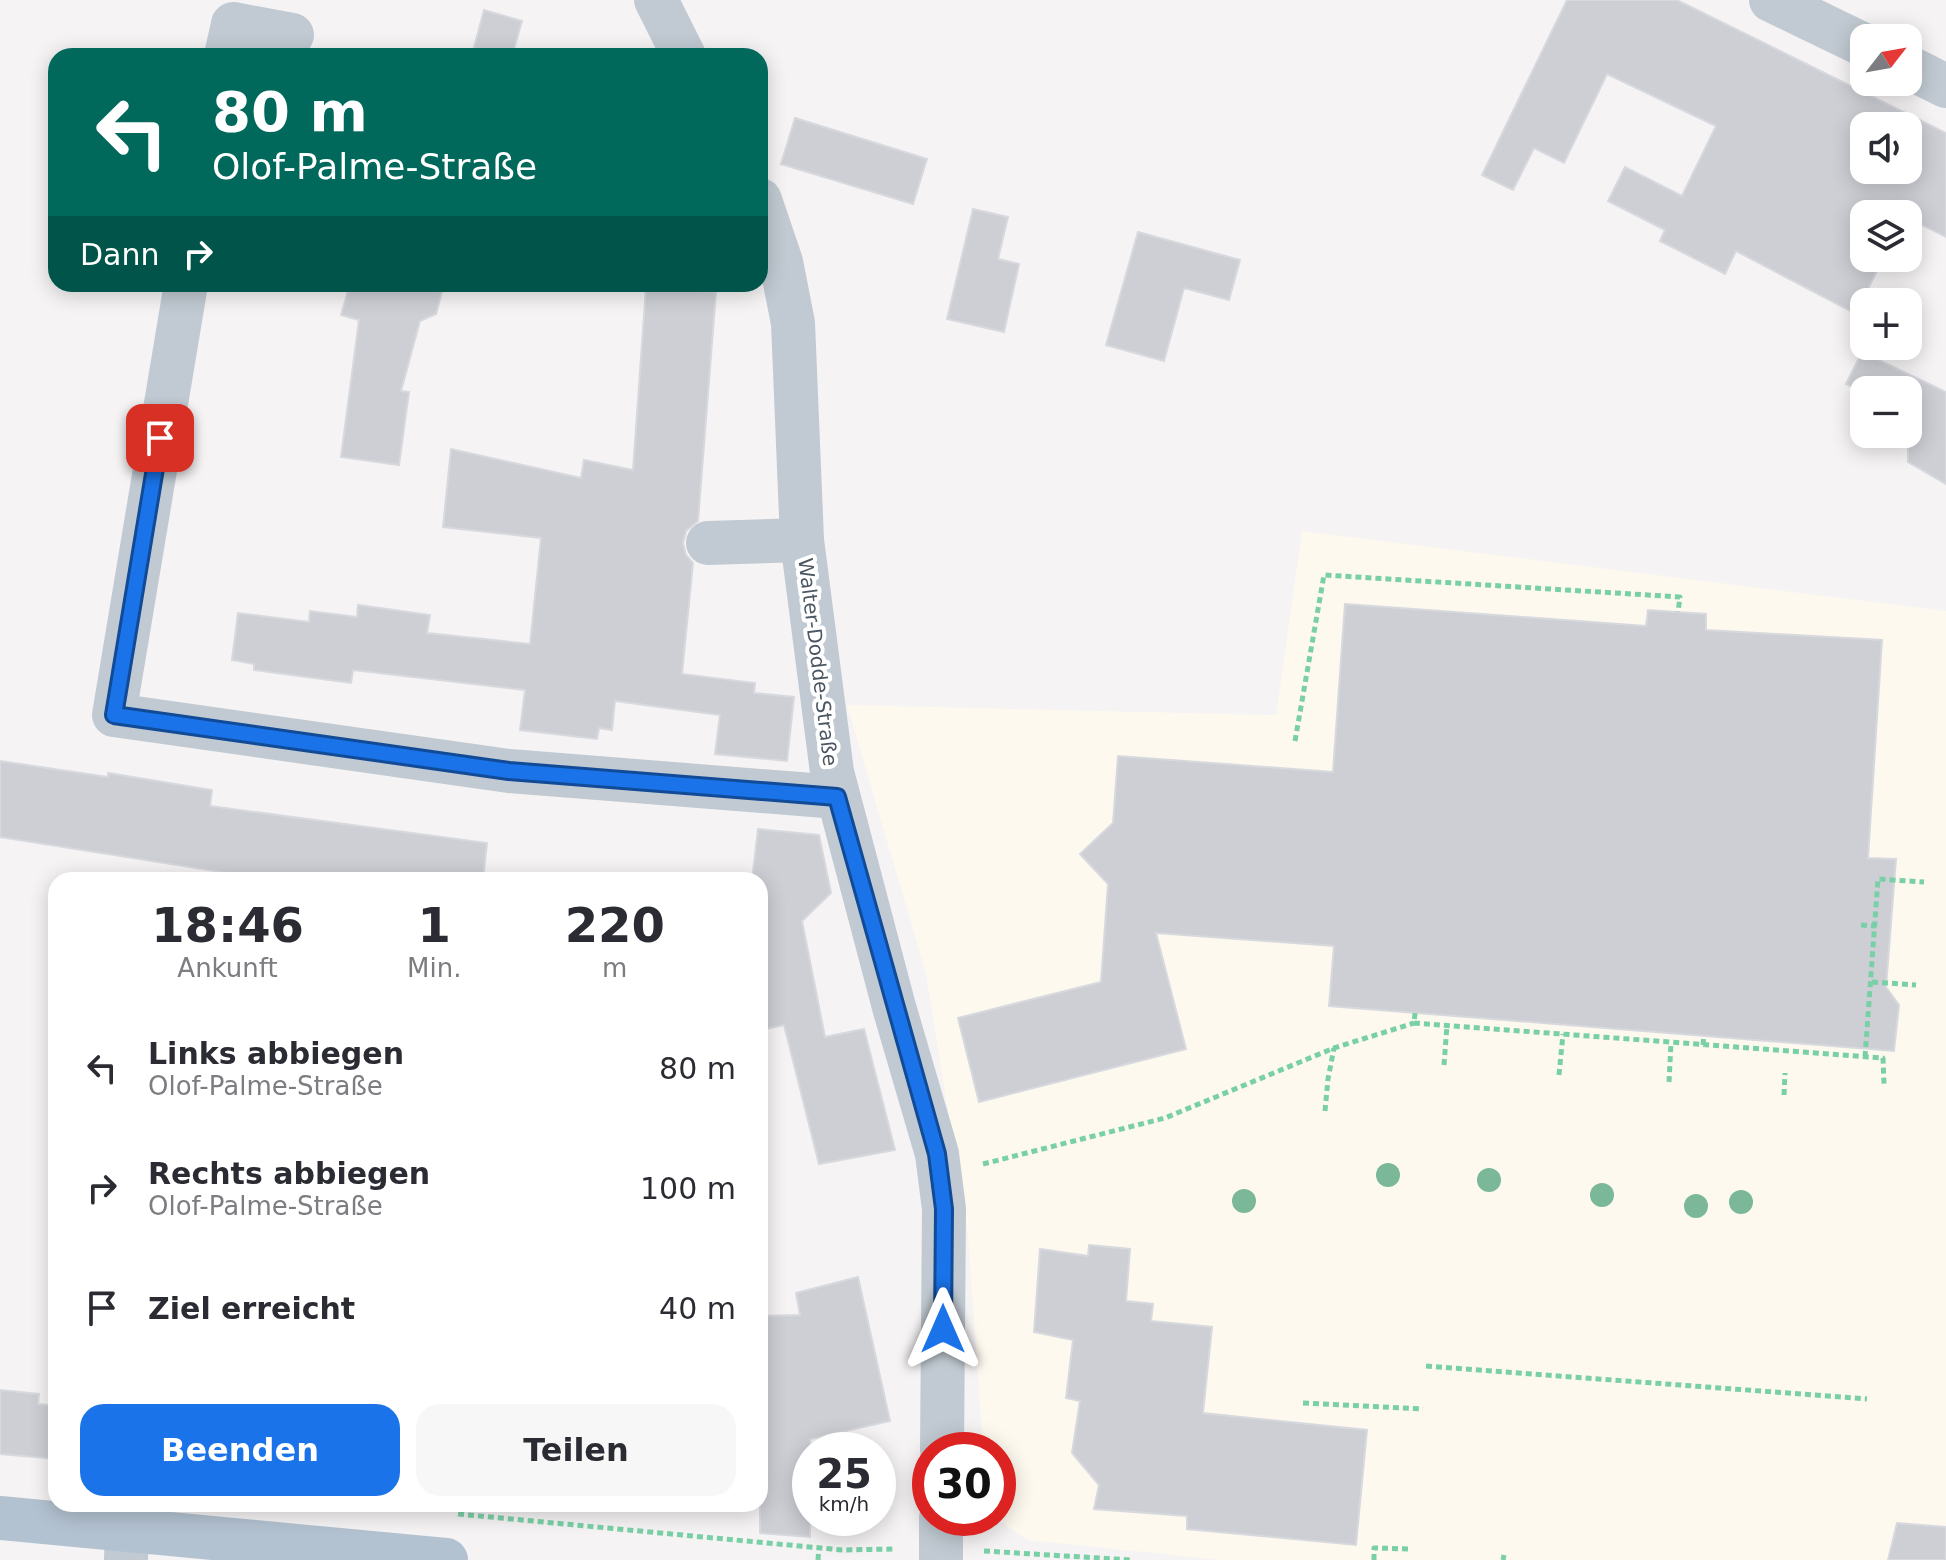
<!DOCTYPE html>
<html lang="de">
<meta charset="utf-8">
<style>
body{margin:0;font-family:"DejaVu Sans",sans-serif;background:#f7f7f7;color:#2b2b33;height:100vh;display:flex;flex-direction:column;font-size:30px;white-space:nowrap}
*{box-sizing:border-box;margin:0}
p{font-size:26px;color:#7c7c81}
.icon{flex:none;width:44px;height:44px;fill:none;stroke:currentColor;stroke-width:2;stroke-linecap:round;stroke-linejoin:round}
.map{position:relative;flex:1;overflow:hidden}
.sheet{position:absolute;left:48px;top:872px;width:720px;height:640px;display:flex;flex-direction:column;background:#fff;border-radius:24px;box-shadow:0 4px 20px #0003}
.sheet>*{flex:none}
.guide{position:absolute;left:48px;top:48px;width:720px;height:244px;border-radius:24px;box-shadow:0 4px 20px #0003;background:#00695c;color:#fff;overflow:hidden}
.needle{width:52px;rotate:59deg}
.fabs{position:absolute;left:1850px;top:24px;display:grid;gap:16px}
.fabs a{display:grid;place-items:center;width:72px;height:72px;border-radius:16px;background:#fff;box-shadow:0 4px 20px #0003;font-size:40px}
.speed{position:absolute;left:792px;top:1432px;display:flex;gap:16px;font-size:40px;font-weight:700;text-align:center}
.speed>*{display:grid;place-content:center;width:104px;height:104px;border-radius:50%;background:#fff;box-shadow:0 4px 20px #0003;line-height:1}
.speed small{font-size:20px;font-weight:400}
.speed .limit{border:12px solid #d22;background:#fff;color:#111}
.pin{position:absolute;display:grid;place-items:center;width:68px;height:68px;color:#fff;margin:-34px;border-radius:16px;box-shadow:0 4px 12px #0006}
.me{position:absolute;width:88px;margin:-44px;rotate:0deg;stroke-linejoin:round;filter:drop-shadow(0 0 6px #0008)}
.turn{display:flex;align-items:center;gap:28px;height:168px;padding:0 32px;font-size:36px}
.turn .icon{width:104px;height:104px;stroke-width:2.5}
.turn b{display:block;font-size:56px;line-height:68px}
.then{display:flex;align-items:center;height:76px;padding:0 32px;background:#0003;gap:16px;font-size:30px}
.eta{display:flex;justify-content:space-evenly;align-items:center;height:136px;text-align:center}
.eta b{font-size:48px;font-weight:600;line-height:56px}
.button{display:flex;gap:16px;margin-top:auto;padding:16px 32px}
.button a{flex:1;height:92px;border-radius:24px;background:#1a73e8;color:#fff;font-size:32px;font-weight:600;line-height:92px;text-align:center}
.button a+a{background:#f7f7f7;color:#2b2b33}
ul{padding:0;list-style:none}
li{display:flex;align-items:center;gap:24px;height:120px;padding:0 32px}
li div{flex:1}
li b{display:block;font-size:30px}
li em{font-style:normal}
.map>svg:first-child{display:block}
.commercial{fill:#fdf9ef}
.building{fill:#cdcfd5;stroke:#d7d9de;stroke-width:2;fill-rule:evenodd}
.lines{fill:none;stroke-linecap:round;stroke-linejoin:round}
.path{stroke:#7ad0a6;stroke-width:5;stroke-dasharray:6 4;stroke-linecap:butt}
.minor{stroke:#c1cad2;stroke-width:44}
.major{stroke:#b3c2d1;stroke-width:44}
.tree{fill:#7bb799}
.route-casing{stroke:#114b97;stroke-width:20}
.route{stroke:#1a73e8;stroke-width:14}
.labels{text-anchor:middle;dominant-baseline:central;stroke-width:8;stroke-linejoin:round;paint-order:stroke}
.street-label{font-size:20px;fill:#4a5661;stroke:#fff}
</style>
<div class="map">
<svg width="1946" height="1560" viewBox="0 0 1946 1560">
<rect width="100%" height="100%" fill="#f5f3f3"/>
<path class="commercial" d="M 1302,531 L 1946,611 L 1946,1560 L 1221,1560 L 1028,1540 L 1007,1527 L 998,1513 L 998,1450 L 983,1450 L 968,1236 L 926,974 L 847,705 L 1276,715 Z"/>
<path class="building" d="M 1567,0 L 1677,0 L 1946,133 L 1946,237 L 1908,218 L 1908,214 L 1864,214 L 1864,258 L 1883,258 L 1856,314 L 1736,251 L 1725,274 L 1660,241 L 1665,230 L 1608,201 L 1625,167 L 1682,196 L 1716,126 L 1607,74 L 1564,163 L 1534,148 L 1513,190 L 1482,175 ZM 1864,126 L 1908,126 L 1908,170 L 1864,170 Z
M 484,10 L 522,21 L 512,56 L 492,56 L 473,51 Z
M 795,118 L 927,159 L 913,204 L 781,164 Z
M 973,209 L 1008,217 L 998,259 L 1019,264 L 1004,332 L 947,319 Z
M 1138,232 L 1240,260 L 1229,300 L 1184,288 L 1164,361 L 1106,345 Z
M 350,284 L 444,284 L 436,314 L 420,321 L 401,391 L 409,392 L 399,465 L 341,457 L 359,320 L 341,315 Z
M 646,287 L 716,292 L 698,521 L 686,531 L 683,543 L 686,555 L 693,563 L 682,674 L 755,683 L 754,693 L 794,697 L 787,761 L 715,754 L 720,715 L 615,701 L 612,730 L 599,728 L 597,739 L 520,730 L 525,690 L 353,670 L 351,683 L 254,670 L 254,664 L 232,660 L 238,613 L 309,622 L 310,611 L 357,617 L 358,605 L 430,615 L 427,633 L 530,644 L 541,538 L 443,527 L 451,449 L 581,478 L 584,460 L 633,470 Z
M 1862,352 L 1946,392 L 1946,484 L 1908,462 L 1908,390 L 1864,390 L 1864,392 L 1846,384 Z
M 1345,604 L 1646,626 L 1648,610 L 1706,614 L 1706,630 L 1882,640 L 1868,858 L 1896,859 L 1886,987 L 1899,1005 L 1894,1051 L 1329,1006 L 1334,946 L 1156,933 L 1186,1049 L 979,1102 L 958,1018 L 1101,982 L 1108,884 L 1080,854 L 1113,823 L 1118,756 L 1333,772 Z
M 0,761 L 108,777 L 108,773 L 212,790 L 210,806 L 487,843 L 483,880 L 234,880 L 234,874 L 0,837 Z
M 758,829 L 819,835 L 831,893 L 802,921 L 825,1037 L 864,1029 L 895,1150 L 819,1164 L 784,1025 L 765,1029 L 760,1004 L 760,880 L 752,880 Z
M 1089,1245 L 1130,1249 L 1126,1301 L 1153,1304 L 1151,1321 L 1212,1327 L 1203,1413 L 1367,1430 L 1356,1545 L 1187,1529 L 1187,1516 L 1094,1509 L 1099,1485 L 1072,1453 L 1080,1401 L 1066,1398 L 1073,1340 L 1034,1332 L 1040,1249 L 1088,1256 Z
M 858,1277 L 890,1421 L 810,1439 L 810,1537 L 760,1533 L 760,1316 L 800,1315 L 796,1293 Z
M 0,1390 L 39,1394 L 38,1404 L 56,1406 L 56,1459 L 0,1454 Z
M 1897,1523 L 1946,1527 L 1946,1560 L 1888,1560 Z"/>
<g class="lines">
<path class="path" d="M 1295,741 L 1324,575 L 1680,597 L 1678,612
M 1861,925 L 1876,926
M 1872,982 L 1916,985
M 1415,1013 L 1414,1023 L 1883,1058 L 1884,1084
M 1703,1045 L 1704,1035
M 1865,1057 L 1878,879 L 1924,882
M 1444,1065 L 1447,1025
M 1559,1075 L 1563,1034
M 1669,1082 L 1671,1043
M 1784,1095 L 1785,1073
M 1325,1111 L 1328,1079 L 1334,1048
M 983,1164 L 1165,1118 L 1334,1048 L 1414,1023
M 1426,1366 L 1867,1399
M 1303,1403 L 1423,1409
M 458,1514 L 842,1550 L 894,1549
M 984,1551 L 1131,1560
M 818,1560 L 819,1547
M 1374,1560 L 1374,1548 L 1412,1549
M 1503,1560 L 1504,1555"/>
<path class="minor" d="M 656,0 L 684,56
M 1771,0 L 1864,45
M 226,56 L 233,24 L 292,35
M 1908,67 L 1946,86
M 760,200 L 781,262 L 793,323 L 802,540 L 832,772 L 894,1007 L 937,1154 L 944,1209 L 942,1450
M 186,284 L 114,715 L 509,771 L 837,797
M 708,543 L 802,540
M 126,1560 L 127,1528
M 941,1560 L 941,1518"/>
<path class="major" d="M 0,1518 L 446,1560"/>
</g>
<g class="tree">
<circle cx="1388" cy="1175" r="12"/>
<circle cx="1489" cy="1180" r="12"/>
<circle cx="1602" cy="1195" r="12"/>
<circle cx="1244" cy="1201" r="12"/>
<circle cx="1741" cy="1202" r="12"/>
<circle cx="1696" cy="1206" r="12"/>
</g>
<g class="lines">
<defs>
<path id="route" d="M 160,438 L 114,715 L 509,771 L 837,797 L 937,1154 L 944,1209 L 943,1329"/>
</defs>
<use href="#route" class="route-casing"/>
<use href="#route" class="route"/>
</g>
<g class="labels">
<g class="street-label">
<text transform="translate(818 662) rotate(83)">Walter-Dodde-Straße</text>
</g>
</g>
</svg>
<div class="fabs">
<a><svg class="needle" viewBox="-14 -14 28 28"><path d="M0-13l5 13h-10z" fill="#e53935"/><path d="M0 13l5-13h-10z" fill="#7c7c81"/></svg></a>
<a><svg class="icon" aria-label="sound" viewBox="0 0 24 24"><path d="M4 9h4l5-4v14l-5-4H4zM17 9q2 3 0 6"/></svg></a>
<a><svg class="icon" aria-label="layers" viewBox="0 0 24 24"><path d="M12 4l9 5-9 5-9-5zM3 14l9 5 9-5"/></svg></a>
<a>+</a>
<a>−</a>
</div>
<div class="speed"><div>25<small>km/h</small></div><div class="limit">30</div></div>
<div class="pin" style="left:160px;top:438px;background:#d93025"><svg class="icon" aria-label="arrive" viewBox="0 0 24 24"><path d="M6 21V4h12l-3 4 3 4H6"/></svg></div>
<svg class="me" style="left:943px;top:1329px" viewBox="-20 -20 40 40"><path d="M0-17L14 15 0 8-14 15z" fill="#1a73e8" stroke="#fff" stroke-width="4"/></svg>
<div class="guide">
<div class="turn"><svg class="icon" aria-label="left" viewBox="0 0 24 24"><path d="M17 20v-9H6M10 6l-5 5 5 5"/></svg><div><b>80 m</b>Olof-Palme-Straße</div></div>
<div class="then">Dann<svg class="icon" aria-label="right" viewBox="0 0 24 24"><path d="M7 20v-9h11M14 6l5 5-5 5"/></svg></div>
</div>
<section class="sheet">
<div class="eta">
<div><b>18:46</b><p>Ankunft</p></div>
<div><b>1</b><p>Min.</p></div>
<div><b>220</b><p>m</p></div>
</div>
<ul>
<li><svg class="icon" aria-label="left" viewBox="0 0 24 24"><path d="M17 20v-9H6M10 6l-5 5 5 5"/></svg><div><b>Links abbiegen</b><p>Olof-Palme-Straße</p></div><em>80 m</em></li>
<li><svg class="icon" aria-label="right" viewBox="0 0 24 24"><path d="M7 20v-9h11M14 6l5 5-5 5"/></svg><div><b>Rechts abbiegen</b><p>Olof-Palme-Straße</p></div><em>100 m</em></li>
<li><svg class="icon" aria-label="arrive" viewBox="0 0 24 24"><path d="M6 21V4h12l-3 4 3 4H6"/></svg><div><b>Ziel erreicht</b></div><em>40 m</em></li>
</ul>
<div class="button"><a>Beenden</a><a>Teilen</a></div>
</section>
</div>
